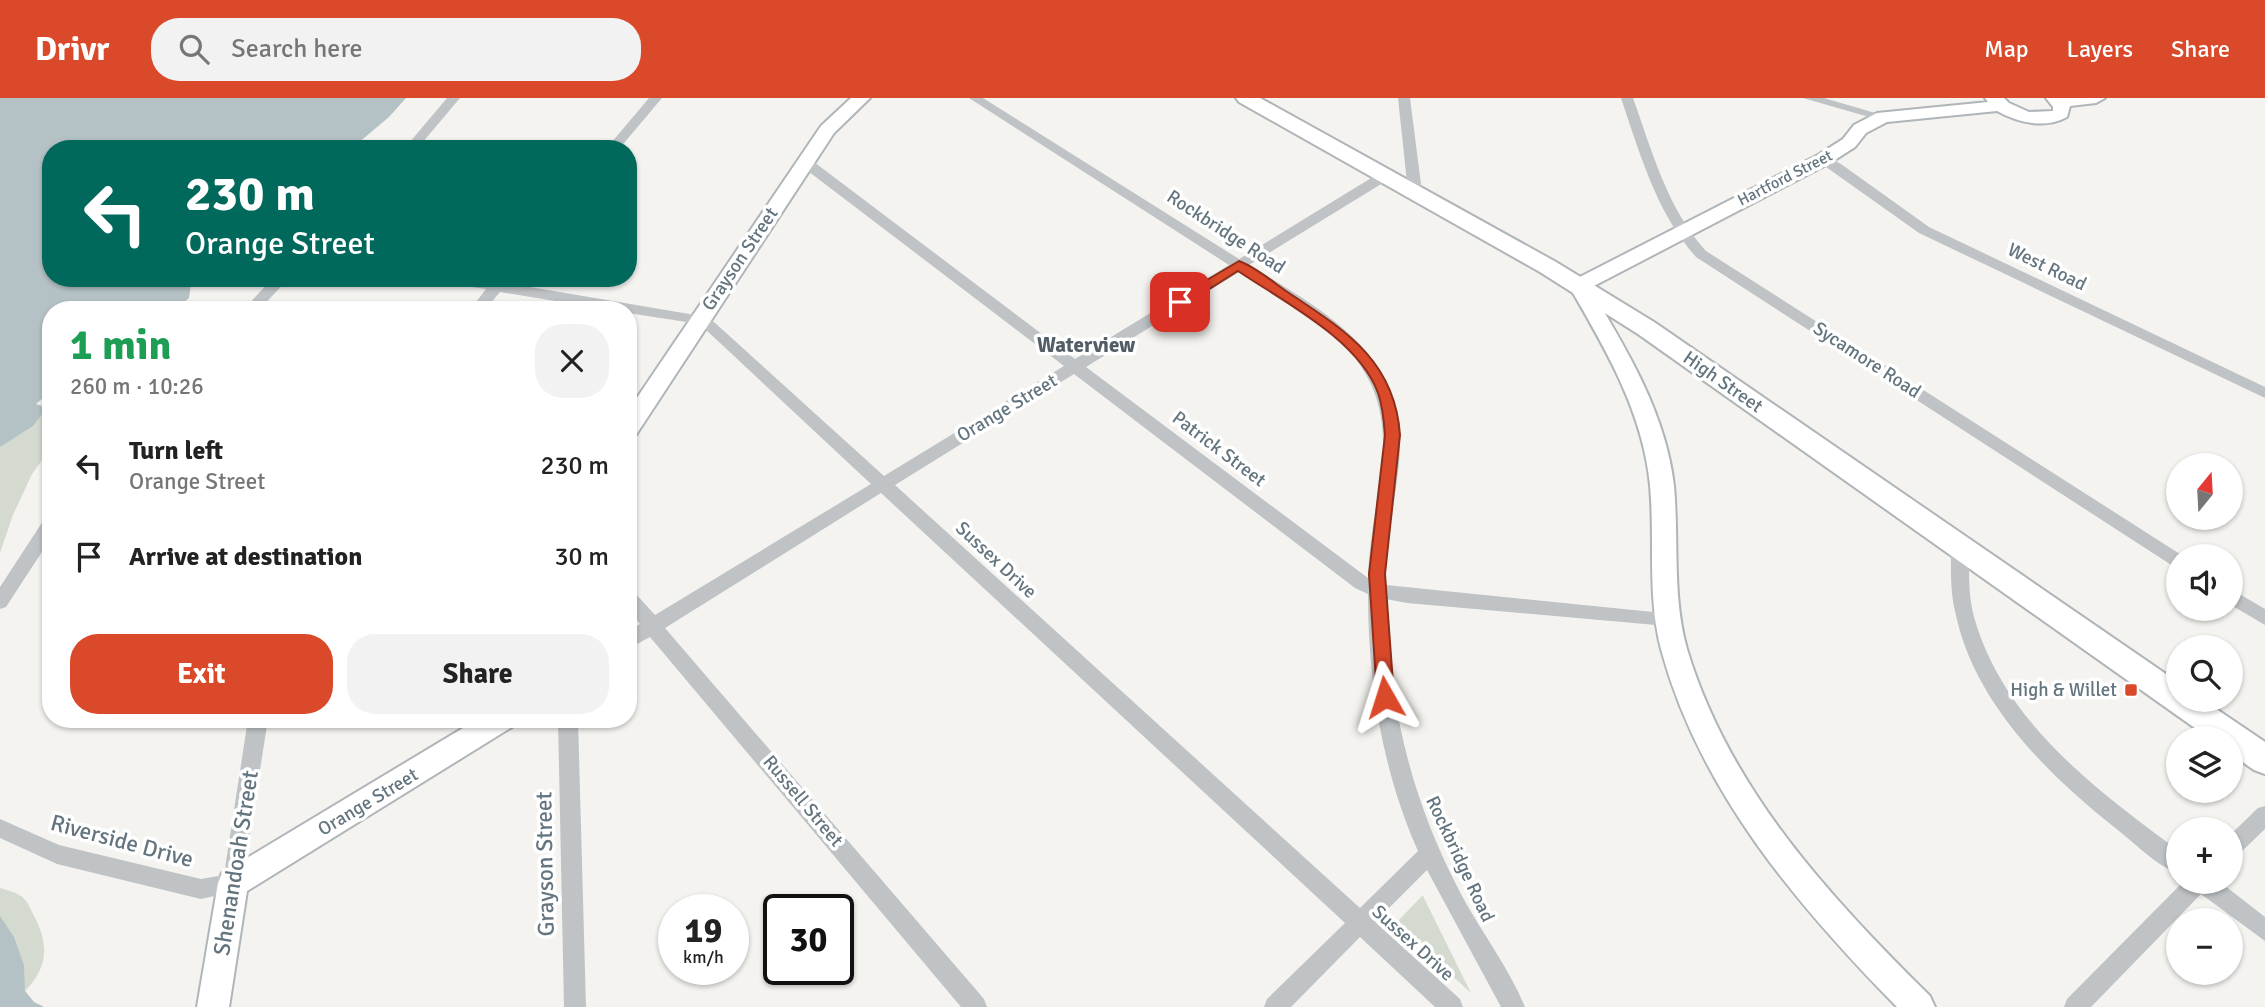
<!DOCTYPE html>
<meta charset="utf-8">
<style>
body{margin:0;font-family:Signika,sans-serif;background:#f2f2f2;color:#222;height:100vh;display:flex;flex-direction:column;font-size:26px;white-space:nowrap}
*{box-sizing:border-box;margin:0}
p{font-size:23px;color:#767676}
.icon{flex:none;width:38px;height:38px;fill:none;stroke:currentColor;stroke-width:2;stroke-linecap:round;stroke-linejoin:round}
.map{position:relative;flex:1;overflow:hidden}
.drawer{position:absolute;left:42px;top:203px;width:595px;height:427px;display:flex;flex-direction:column;background:#fff;border-radius:28px;box-shadow:0 2px 5px #0004}
.drawer>*{flex:none}
.top-card{position:absolute;left:42px;top:42px;width:595px;height:147px;border-radius:28px;box-shadow:0 2px 5px #0004;background:#00695c;color:#fff;overflow:hidden}
.needle{width:46px;rotate:18deg}
.controls{position:absolute;left:2166px;top:355px;display:grid;gap:14px}
.controls a{display:grid;place-items:center;width:77px;height:77px;border-radius:50%;background:#fff;box-shadow:0 2px 5px #0004;font-size:35px}
.speed{position:absolute;left:658px;top:796px;display:flex;gap:14px;font-size:35px;font-weight:700;text-align:center}
.speed>*{display:grid;place-content:center;width:91px;height:91px;border-radius:50%;background:#fff;box-shadow:0 2px 5px #0004;line-height:1}
.speed small{font-size:18px;font-weight:400}
.speed .limit{border:4px solid #111;border-radius:10px;background:#fff;color:#111}
.pin{position:absolute;display:grid;place-items:center;width:60px;height:60px;color:#fff;margin:-30px;border-radius:14px;box-shadow:0 4px 10px #0006}
.me{position:absolute;width:77px;margin:-38px;rotate:354deg;stroke-linejoin:round;filter:drop-shadow(0 0 5px #0008)}
.turn{display:flex;align-items:center;gap:24px;height:147px;padding:0 28px;font-size:32px}
.turn .icon{width:91px;height:91px;stroke-width:2.5}
.turn b{display:block;font-size:49px;line-height:60px}
.round{display:grid;place-items:center;flex:none;width:74px;height:74px;border-radius:28px;background:#f2f2f2}
.headline{display:flex;align-items:center;justify-content:space-between;height:119px;padding:0 28px}
h1{font-size:42px;font-weight:700;line-height:52px;color:#1e9e55}
.cta{display:flex;gap:14px;margin-top:auto;padding:14px 28px}
.cta a{flex:1;height:80px;border-radius:28px;background:#d9492a;color:#fff;font-size:28px;font-weight:700;line-height:80px;text-align:center}
.cta a+a{background:#f2f2f2;color:#222}
ul{padding:0;list-style:none}
li{display:flex;align-items:center;gap:21px;height:91px;padding:0 28px}
li div{flex:1}
li b{display:block;font-size:26px}
li em{font-style:normal}
header{display:flex;align-items:center;gap:42px;box-sizing:border-box;height:98px;padding:0 35px;background:#d9492a;color:#fff}
header strong{font-size:33px}
nav{display:flex;gap:38px;margin-inline-start:auto;font-size:24px}
.search{width:490px;height:63px;background:#f2f2f2;display:flex;align-items:center;gap:18px;box-sizing:border-box;padding:0 24px;border-radius:28px;color:#767676;font-size:26px}
.map>svg:first-child{display:block}
.green{fill:#d5dad1}
.water{fill:#b5c2c5}
.lines{fill:none;stroke-linecap:round;stroke-linejoin:round}
.secondary-casing{stroke:#afb5b8;stroke-width:4}
.primary-casing{stroke:#b0b5b8;stroke-width:4}
.street{fill:#bfc3c6;fill-rule:evenodd}
.secondary{fill:#fff;fill-rule:evenodd}
.primary{fill:#fff;fill-rule:evenodd}
.route{fill:#d9492a;stroke:#8d2f1b;stroke-width:2}
.poi-dot{fill:#d9492a;stroke:#fff;stroke-width:2.5}
.labels{text-anchor:middle;dominant-baseline:central;stroke-width:7;stroke-linejoin:round;paint-order:stroke}
.far-street-label{font-size:16px;fill:#64757f;stroke:#fff}
.street-label{font-size:19px;fill:#64757f;stroke:#fff}
.poi-label{font-size:19px;fill:#64757f;stroke:#fff;text-anchor:end}
.neighbourhood-label{font-size:21px;font-weight:bold;fill:#525d65;stroke:#fff}
.near-street-label{font-size:23px;fill:#64757f;stroke:#fff}
</style>
<header>
<strong>Drivr</strong>
<div class="search"><svg class="icon" aria-label="search" viewBox="0 0 24 24"><circle cx="10" cy="10" r="6"/><path d="M15 15l6 6"/></svg>Search here</div>
<nav><a>Map</a><a>Layers</a><a>Share</a></nav>
</header>
<div class="map">
<svg width="2265" height="909" viewBox="0 0 2265 909">
<rect width="100%" height="100%" fill="#f4f3f0"/>
<path class="green" d="M 36,306 L 51,309 L 51,350 L 32,376 L 13,417 L 0,455 L 0,327 Z
M 0,790 C 7,792 15,794 21,798 C 27,802 30,810 33,816 C 49,845 49,869 25,893 L 34,904 L 44,909 L 0,909 Z
M 1422,798 L 1423,798 L 1471,895 L 1395,826 Z"/>
<path class="water" d="M 0,0 L 406,0 L 389,19 L 351,51 L 51,51 L 51,180 L 181,180 L 191,186 L 189,200 L 175,212 L 51,212 L 51,293 L 36,306 L 46,311 L 33,328 L 0,349 Z
M 0,818 L 14,839 L 24,867 L 25,893 L 34,904 L 44,909 L 0,909 Z"/>
<g class="lines">
<defs>
<path id="secondary" d="M 851,0 L 870,0 L 834,35 L 636,337 L 628,339 L 628,313 L 821,28 Z
M 1985,0 L 2004,0 L 2009,5 L 2029,14 L 2053,13 L 2053,9 L 2046,0 L 2105,0 L 2096,5 L 2070,8 L 2067,19 C 2045,31 2019,25 1997,13 L 1887,24 L 1866,35 L 1855,49 L 1830,65 L 1590,190 C 1627,252 1666,316 1674,388 C 1679,443 1672,498 1687,551 C 1729,691 1829,798 1930,898 L 1935,909 L 1897,909 C 1796,806 1699,692 1661,551 C 1647,497 1655,442 1650,387 C 1643,314 1605,250 1569,188 L 1572,183 L 1818,57 L 1843,41 L 1854,27 L 1877,15 L 1988,4 Z
M 478,621 L 515,621 L 512,629 L 247,793 L 229,909 L 197,909 L 218,785 L 222,775 Z"/>
<path id="primary" d="M 1236,0 L 1260,0 L 1556,164 L 1654,224 L 2179,585 L 2179,602 L 2203,602 L 2265,644 L 2265,676 L 2254,672 L 2231,656 L 2231,640 L 2209,640 L 1638,236 L 1540,174 L 1239,4 Z"/>
</defs>
<use href="#secondary" class="secondary-casing"/>
<use href="#primary" class="primary-casing"/>
<path class="street" d="M 447,0 L 460,0 L 417,51 L 404,51 Z
M 649,0 L 662,0 L 619,51 L 606,51 Z
M 969,0 L 983,0 L 1239,161 L 1381,74 L 1391,74 L 1391,80 L 1249,167 C 1328,215 1410,259 1399,365 C 1395,406 1385,445 1386,487 L 1673,516 L 1676,521 L 1673,526 L 1667,528 L 1407,505 L 1386,501 C 1390,612 1410,699 1462,798 C 1482,835 1509,870 1525,909 L 1501,909 L 1427,772 L 1375,824 L 1460,901 L 1463,909 L 1435,909 L 1360,839 L 1291,909 L 1264,909 L 1267,901 L 1345,825 L 881,395 L 665,530 L 984,901 L 987,909 L 961,909 L 650,539 L 628,551 L 628,533 L 640,526 L 628,512 L 628,492 L 634,494 L 655,517 L 871,386 L 704,230 L 693,225 L 628,215 L 628,212 L 610,212 L 500,194 L 485,212 L 470,212 L 486,191 L 445,185 L 438,180 L 493,183 L 496,180 L 508,180 L 507,185 L 701,218 L 714,224 L 884,378 L 1064,268 L 800,67 L 800,61 L 810,61 L 1075,261 L 1229,167 ZM 1239,174 C 1317,221 1393,259 1382,364 C 1378,403 1369,441 1368,480 L 1086,269 ZM 1074,276 L 1355,490 L 1368,496 C 1368,584 1382,672 1418,753 L 1360,810 L 895,387 Z
M 1398,0 L 1410,0 L 1422,94 L 1415,98 L 1408,94 Z
M 1621,0 L 1633,0 C 1652,53 1667,110 1706,153 L 2183,458 L 2179,458 L 2179,472 L 1696,159 C 1656,114 1640,56 1621,0 Z
M 1803,0 L 1824,0 L 1889,19 L 1883,23 Z
M 1824,57 L 1841,66 L 1929,129 L 2265,289 L 2265,300 L 1919,135 L 1819,64 L 1819,58 Z
M 273,180 L 289,180 L 259,212 L 243,212 Z
M 51,419 L 51,440 L 6,509 L 0,511 L 0,489 L 45,420 Z
M 1960,442 L 1966,444 L 1969,449 C 1969,472 1968,496 1974,519 C 2004,624 2095,691 2179,753 L 2179,776 C 2155,767 2134,744 2114,729 C 2045,674 1973,603 1955,513 C 1950,492 1951,470 1951,449 L 1954,444 Z
M 2231,491 L 2265,511 L 2265,527 L 2231,507 Z
M 248,621 L 268,621 L 241,792 L 201,801 L 57,766 L 0,740 L 0,721 L 59,747 L 201,781 L 224,777 Z
M 558,621 L 578,621 L 586,909 L 564,909 Z
M 2265,708 L 2265,731 L 2238,757 L 2231,760 L 2231,736 L 2258,710 Z
M 2183,784 L 2220,784 L 2265,819 L 2265,843 L 2201,796 L 2091,909 L 2064,909 L 2067,901 Z"/>
<use href="#secondary" class="secondary"/>
<use href="#primary" class="primary"/>
</g>
<path class="route" d="M 1239,163 C 1256,169 1274,185 1289,195 C 1346,233 1395,263 1400,337 L 1385,476 L 1394,599 L 1391,604 L 1385,606 L 1379,604 L 1377,599 L 1369,476 L 1385,337 C 1384,323 1383,309 1378,295 C 1359,242 1284,204 1238,173 L 1184,207 L 1175,207 L 1175,201 Z"/>
<rect class="poi-dot" x="2124" y="585" width="14" height="14" rx="3.5"/>
<g class="labels">
<g class="far-street-label">
<text transform="translate(1785 80) rotate(-27)">Hartford Street</text>
</g>
<g class="street-label">
<text transform="translate(1226 134) rotate(33)">Rockbridge Road</text>
<text transform="translate(740 161) rotate(-56)">Grayson Street</text>
<text transform="translate(2047 169) rotate(26)">West Road</text>
<text transform="translate(1867 262) rotate(33)">Sycamore Road</text>
<text transform="translate(1723 284) rotate(35)">High Street</text>
<text transform="translate(1007 310) rotate(-31)">Orange Street</text>
<text transform="translate(1219 351) rotate(37)">Patrick Street</text>
<text transform="translate(996 462) rotate(43)">Sussex Drive</text>
<text transform="translate(803 703) rotate(50)">Russell Street</text>
<text transform="translate(368 704) rotate(-31)">Orange Street</text>
<text transform="translate(1460 761) rotate(65)">Rockbridge Road</text>
<text transform="translate(1413 845) rotate(42)">Sussex Drive</text>
</g>
<g class="poi-label">
<text x="2117" y="592">High &amp; Willet</text>
</g>
<g class="neighbourhood-label">
<text x="1086" y="247">Waterview</text>
</g>
<g class="near-street-label">
<text transform="translate(122 743) rotate(15)">Riverside Drive</text>
<text transform="translate(236 765) rotate(-81)">Shenandoah Street</text>
<text transform="translate(545 766) rotate(-91)">Grayson Street</text>
</g>
</g>
</svg>
<div class="controls">
<a><svg class="needle" viewBox="-14 -14 28 28"><path d="M0-13l5 13h-10z" fill="#e53935"/><path d="M0 13l5-13h-10z" fill="#767676"/></svg></a>
<a><svg class="icon" aria-label="sound" viewBox="0 0 24 24"><path d="M4 9h4l5-4v14l-5-4H4zM17 9q2 3 0 6"/></svg></a>
<a><svg class="icon" aria-label="search" viewBox="0 0 24 24"><circle cx="10" cy="10" r="6"/><path d="M15 15l6 6"/></svg></a>
<a><svg class="icon" aria-label="layers" viewBox="0 0 24 24"><path d="M12 4l9 5-9 5-9-5zM3 14l9 5 9-5"/></svg></a>
<a>+</a>
<a>−</a>
</div>
<div class="speed"><div>19<small>km/h</small></div><div class="limit">30</div></div>
<div class="pin" style="left:1180px;top:204px;background:#d93025"><svg class="icon" aria-label="arrive" viewBox="0 0 24 24"><path d="M6 21V4h12l-3 4 3 4H6"/></svg></div>
<svg class="me" style="left:1385px;top:599px" viewBox="-20 -20 40 40"><path d="M0-17L14 15 0 8-14 15z" fill="#d9492a" stroke="#fff" stroke-width="4"/></svg>
<div class="top-card">
<div class="turn"><svg class="icon" aria-label="left" viewBox="0 0 24 24"><path d="M17 20v-9H6M10 6l-5 5 5 5"/></svg><div><b>230 m</b>Orange Street</div></div>
</div>
<section class="drawer">
<div class="headline"><div><h1>1 min</h1><p>260 m · 10:26</p></div><a class="round"><svg class="icon" aria-label="close" viewBox="0 0 24 24"><path d="M6 6l12 12M18 6L6 18"/></svg></a></div>
<ul>
<li><svg class="icon" aria-label="left" viewBox="0 0 24 24"><path d="M17 20v-9H6M10 6l-5 5 5 5"/></svg><div><b>Turn left</b><p>Orange Street</p></div><em>230 m</em></li>
<li><svg class="icon" aria-label="arrive" viewBox="0 0 24 24"><path d="M6 21V4h12l-3 4 3 4H6"/></svg><div><b>Arrive at destination</b></div><em>30 m</em></li>
</ul>
<div class="cta"><a>Exit</a><a>Share</a></div>
</section>
</div>
